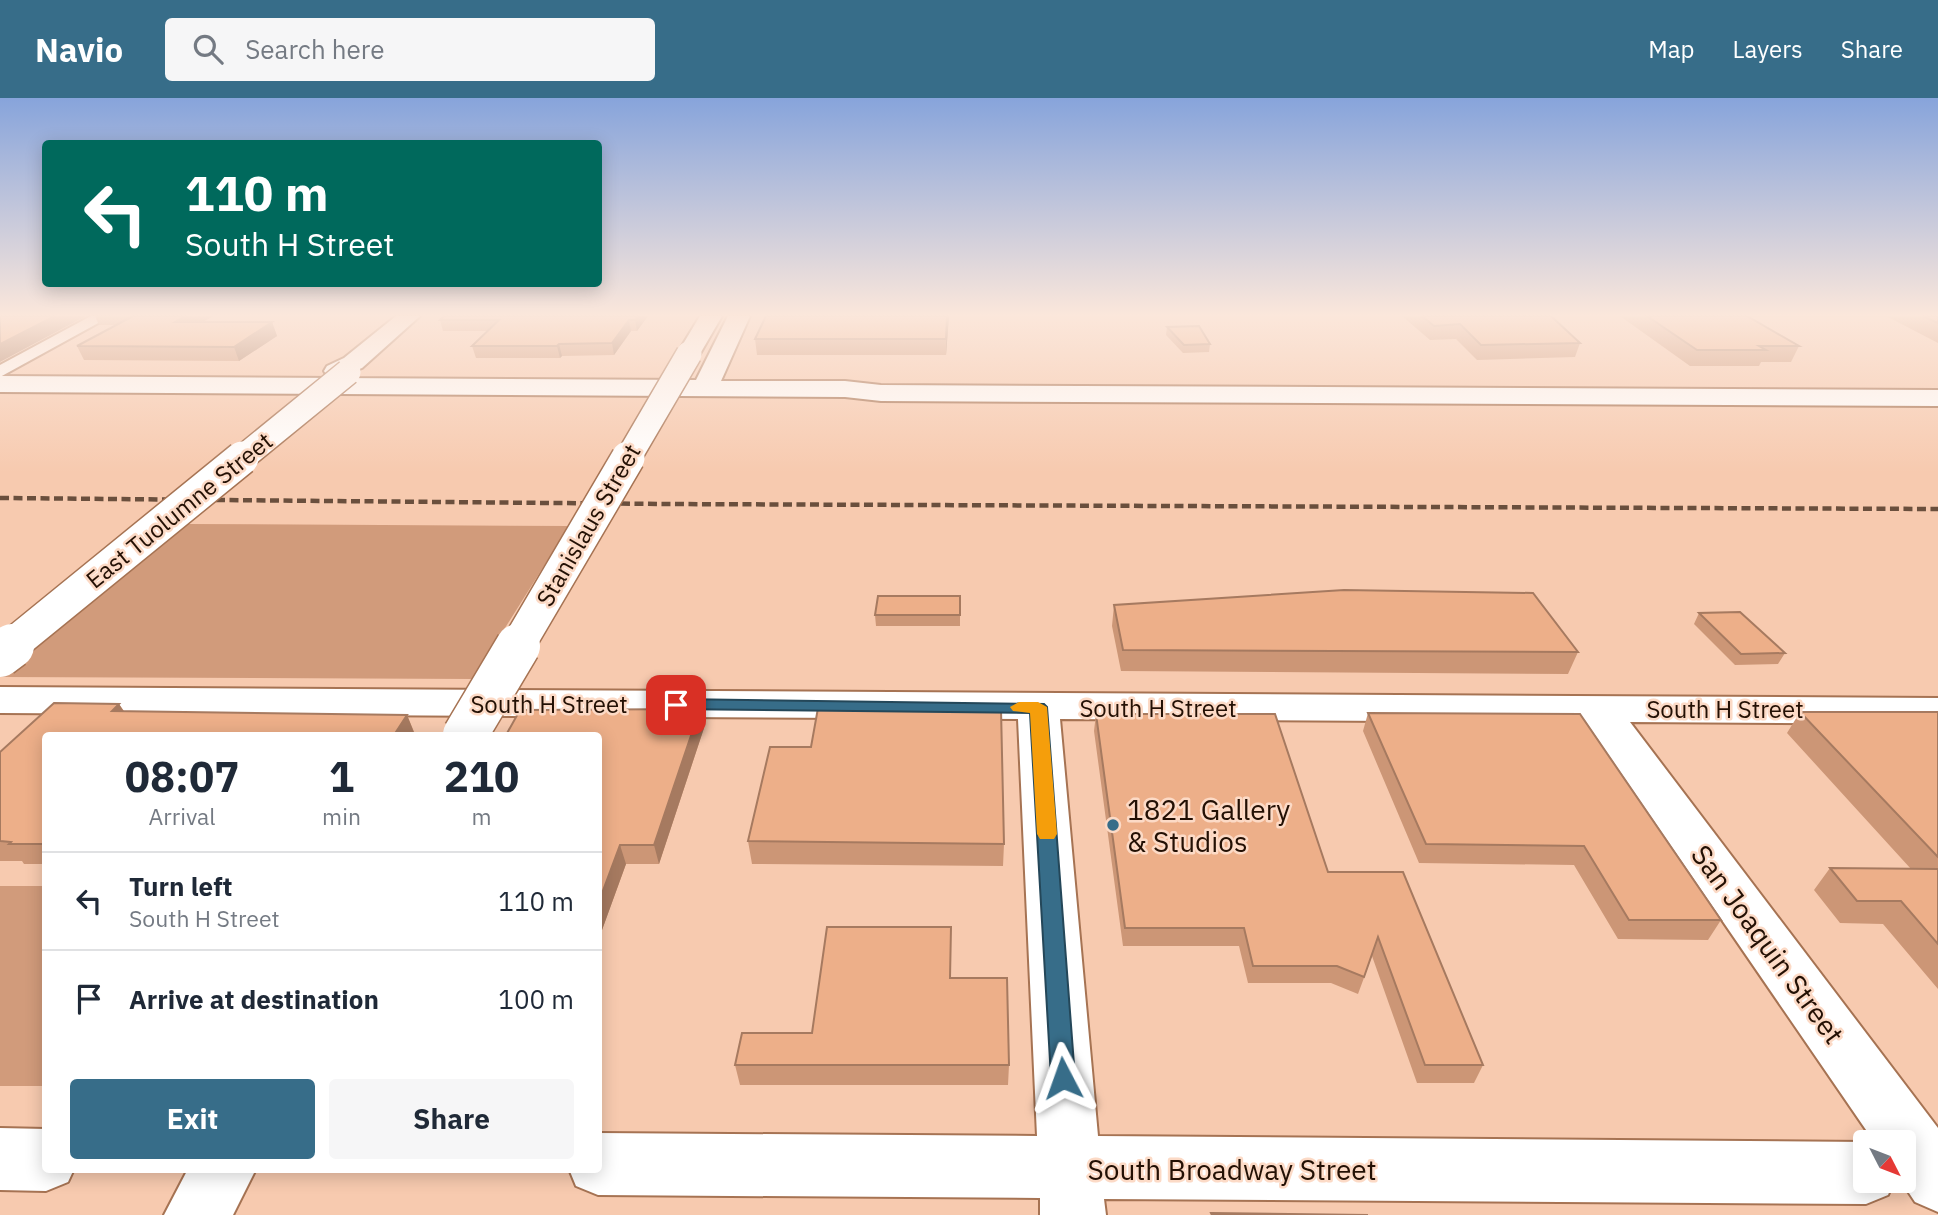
<!DOCTYPE html>
<style>
body{margin:0;font-family:"IBM Plex Sans",sans-serif;background:#f6f6f7;color:#1f2937;height:100vh;display:flex;flex-direction:column;font-size:26px;white-space:nowrap}
*{box-sizing:border-box;margin:0}
p{font-size:23px;color:#747a83}
.icon{flex:none;width:38px;height:38px;fill:none;stroke:currentColor;stroke-width:2;stroke-linecap:round;stroke-linejoin:round}
.map{position:relative;flex:1;overflow:hidden}
.drawer{position:absolute;left:42px;top:634px;width:560px;height:441px;display:flex;flex-direction:column;background:#fff;border-radius:7px;box-shadow:0 4px 18px #0003}
.drawer>*{flex:none}
.banner{position:absolute;left:42px;top:42px;width:560px;height:147px;border-radius:7px;box-shadow:0 4px 18px #0003;background:#00695c;color:#fff;overflow:hidden}
.needle{width:46px;rotate:132deg}
.buttons{position:absolute;left:1853px;top:1032px;display:grid;gap:14px}
.buttons a{display:grid;place-items:center;width:63px;height:63px;border-radius:7px;background:#fff;box-shadow:0 4px 18px #0003;font-size:35px}
.pin{position:absolute;display:grid;place-items:center;width:60px;height:60px;color:#fff;margin:-30px;border-radius:14px;box-shadow:0 4px 10px #0006}
.me{position:absolute;width:77px;margin:-38px;rotate:356deg;stroke-linejoin:round;filter:drop-shadow(0 0 5px #0008)}
.turn{display:flex;align-items:center;gap:24px;height:147px;padding:0 28px;font-size:32px}
.turn .icon{width:91px;height:91px;stroke-width:2.5}
.turn b{display:block;font-size:49px;line-height:60px}
.eta{display:flex;justify-content:space-evenly;align-items:center;height:119px;text-align:center}
.eta b{font-size:42px;font-weight:700;line-height:49px}
.action{display:flex;gap:14px;margin-top:auto;padding:14px 28px}
.action a{flex:1;height:80px;border-radius:7px;background:#376d89;color:#fff;font-size:28px;font-weight:700;line-height:80px;text-align:center}
.action a+a{background:#f6f6f7;color:#1f2937}
ul{padding:0;list-style:none}
li{display:flex;align-items:center;gap:21px;height:98px;padding:0 28px;border-top:2px solid #e0e1e3}
li div{flex:1}
li b{display:block;font-size:26px}
li em{font-style:normal}
header{display:flex;align-items:center;gap:42px;box-sizing:border-box;height:98px;padding:0 35px;background:#376d89;color:#fff}
header strong{font-size:33px}
nav{display:flex;gap:38px;margin-inline-start:auto;font-size:24px}
.search{width:490px;height:63px;background:#f6f6f7;display:flex;align-items:center;gap:18px;box-sizing:border-box;padding:0 24px;border-radius:7px;color:#747a83;font-size:26px}
.map>svg:first-child{display:block}
.green{fill:#d19b7b}
.lines{fill:none;stroke-linecap:round;stroke-linejoin:round}
.street-casing{stroke:#a67353;stroke-width:4}
.secondary-casing{stroke:#a67353;stroke-width:4}
.street{fill:#fff;fill-rule:evenodd}
.secondary{fill:#fff;fill-rule:evenodd}
.rail{stroke:#6a4f3d;stroke-width:4.5;stroke-dasharray:9 4.5;stroke-linecap:butt}
.secondary-bridge-far2-casing{stroke:#a67353;stroke-width:28;stroke-linecap:butt}
.secondary-bridge-far1-casing{stroke:#a67353;stroke-width:36;stroke-linecap:butt}
.secondary-bridge-casing{stroke:#a67353;stroke-width:47;stroke-linecap:butt}
.secondary-bridge-far2{stroke:#fff;stroke-width:25}
.secondary-bridge-far1{stroke:#fff;stroke-width:33}
.secondary-bridge{stroke:#fff;stroke-width:44}
.wall{fill:#cc9676}
.shaded-wall{fill:#a67a60}
.building{fill:#edaf89;stroke:#a67a60;stroke-width:2}
.route{fill:#376d89;stroke:#244759;stroke-width:2}
.slow{fill:#f59e0b}
.poi-dot{fill:#376d89;stroke:#fcdac6;stroke-width:2.5}
.labels{text-anchor:middle;dominant-baseline:central;stroke-width:5;stroke-linejoin:round;paint-order:stroke}
.street-label{font-size:24px;fill:#231004;stroke:#fcdac6}
.near-poi-label{font-size:28px;fill:#231004;stroke:#fcdac6;text-anchor:start}
.near-street-label{font-size:28px;fill:#231004;stroke:#fcdac6}
</style>
<header>
<strong>Navio</strong>
<div class="search"><svg class="icon" aria-label="search" viewBox="0 0 24 24"><circle cx="10" cy="10" r="6"/><path d="M15 15l6 6"/></svg>Search here</div>
<nav><a>Map</a><a>Layers</a><a>Share</a></nav>
</header>
<div class="map">
<svg width="1938" height="1117" viewBox="0 0 1938 1117">
<rect width="100%" height="100%" fill="#f7caaf"/>
<path class="green" d="M 185,426 L 569,428 L 473,581 L 0,579 Z
M 0,788 L 45,788 L 45,988 L 0,988 Z"/>
<g class="lines">
<defs>
<path id="street" d="M 91,218 L 111,218 L 0,279 L 0,267 Z"/>
<path id="secondary" d="M 396,218 L 420,218 L 362,270 L 336,280 L 696,282 L 728,218 L 750,218 L 721,283 L 845,283 L 881,287 L 1938,292 L 1938,308 L 881,303 L 845,299 L 0,294 L 0,278 L 336,280 L 327,278 L 324,273 L 327,268 L 344,260 Z
M 700,218 L 722,218 L 697,261 L 689,263 L 681,261 L 677,256 Z
M 0,589 L 1938,600 L 1938,626 L 1630,624 L 1938,1030 L 1938,1114 L 1915,1104 L 1901,1083 L 1904,1083 L 1904,1045 L 1875,1045 L 1586,624 L 1060,621 L 1098,1038 L 1866,1044 L 1869,1045 L 1866,1045 L 1866,1083 L 1894,1083 L 1888,1097 L 1866,1106 L 1104,1101 L 1106,1117 L 1040,1117 L 1040,1100 L 598,1097 L 576,1088 L 569,1071 L 598,1071 L 598,1035 L 1037,1038 L 1018,621 L 0,615 Z
M 0,1030 L 46,1031 L 46,1071 L 74,1071 L 68,1084 L 46,1093 L 0,1092 Z
M 188,1071 L 256,1071 L 233,1117 L 164,1117 Z"/>
</defs>
<use href="#street" class="street-casing"/>
<use href="#secondary" class="secondary-casing"/>
<use href="#street" class="street"/>
<use href="#secondary" class="secondary"/>
<path class="rail" d="M 0,400 L 664,406 L 1938,411"/>
<defs>
<path id="secondary-bridge-far2" d="M 240,362 L 348,274
M 627,362 L 689,256"/>
<path id="secondary-bridge-far1" d="M 10,549 L 242,360
M 517,549 L 628,360"/>
<path id="secondary-bridge" d="M 0,557 L 12,548
M 465,637 L 518,548"/>
</defs>
<use href="#secondary-bridge-far2" class="secondary-bridge-far2-casing"/>
<use href="#secondary-bridge-far1" class="secondary-bridge-far1-casing"/>
<use href="#secondary-bridge" class="secondary-bridge-casing"/>
<use href="#secondary-bridge-far2" class="secondary-bridge-far2"/>
<use href="#secondary-bridge-far1" class="secondary-bridge-far1"/>
<use href="#secondary-bridge" class="secondary-bridge"/>
</g>
<path class="wall" d="M 95,218 L 213,218 L 203,224 L 272,224 L 277,238 L 239,263 L 84,262 L 77,248 L 116,227 L 99,227 Z
M 444,218 L 648,218 L 637,233 L 631,233 L 614,257 L 562,258 L 560,260 L 476,260 L 472,248 L 487,233 L 443,233 L 440,222 Z
M 766,218 L 949,218 L 946,257 L 757,257 L 755,241 Z
M 1402,218 L 1551,218 L 1580,245 L 1575,259 L 1477,262 L 1456,241 L 1430,242 Z
M 1620,218 L 1938,218 L 1938,245 L 1888,219 L 1749,219 L 1799,248 L 1791,264 L 1761,264 L 1759,268 L 1690,268 Z
M 1167,229 L 1210,246 L 1209,254 L 1183,255 L 1166,237 Z
M 960,498 L 960,528 L 876,528 L 875,517 Z
M 1114,507 L 1578,554 L 1568,576 L 1121,573 L 1112,528 Z
M 1699,515 L 1785,555 L 1778,566 L 1735,567 L 1694,526 Z
M 54,605 L 119,606 L 124,613 L 407,617 L 415,636 L 46,637 L 46,766 L 24,766 L 22,763 L 0,763 L 0,654 Z
M 1800,614 L 1938,614 L 1938,891 L 1883,826 L 1840,825 L 1814,792 L 1830,770 L 1911,771 L 1787,635 Z
M 1368,615 L 1721,822 L 1708,842 L 1618,841 L 1574,767 L 1419,765 L 1363,633 Z
M 1096,616 L 1328,774 L 1483,967 L 1474,985 L 1417,985 L 1372,858 L 1358,896 L 1331,885 L 1248,885 L 1239,848 L 1123,848 L 1094,633 Z
M 704,630 L 659,766 L 626,766 L 598,843 L 598,637 Z
M 811,649 L 1004,746 L 1003,768 L 752,766 L 748,743 Z
M 951,849 L 951,880 L 1009,967 L 1008,987 L 740,987 L 735,967 L 812,935 Z"/>
<path class="shaded-wall" d="M 55,218 L 86,218 L 0,264 L 0,246 Z
M 185,218 L 213,218 L 181,237 L 175,224 Z
M 638,218 L 648,218 L 637,233 L 635,222 Z
M 947,218 L 949,218 L 946,257 L 946,241 Z
M 629,222 L 631,233 L 614,257 L 612,245 Z
M 272,224 L 277,238 L 239,263 L 234,249 Z
M 559,246 L 562,258 L 560,260 L 557,248 Z
M 119,606 L 131,625 L 112,613 Z
M 700,611 L 704,630 L 659,766 L 654,747 Z
M 407,617 L 415,637 L 394,637 Z
M 620,747 L 626,766 L 598,843 L 598,806 Z"/>
<path class="building" d="M 0,218 L 55,218 L 0,246 Z
M 133,218 L 185,218 L 175,224 L 272,224 L 234,249 L 77,248 Z
M 444,218 L 638,218 L 635,222 L 629,222 L 612,245 L 559,246 L 557,248 L 472,248 L 499,222 L 440,222 Z
M 766,218 L 947,218 L 946,241 L 755,241 Z
M 1422,218 L 1551,218 L 1580,245 L 1481,247 L 1460,226 L 1434,228 Z
M 1647,218 L 1747,218 L 1799,248 L 1759,248 L 1766,252 L 1697,252 Z
M 1923,218 L 1938,218 L 1938,225 Z
M 1199,228 L 1210,246 L 1184,247 L 1167,229 Z
M 1344,492 L 1533,495 L 1578,554 L 1123,552 L 1114,507 Z
M 878,498 L 960,498 L 960,517 L 875,517 Z
M 1740,514 L 1785,555 L 1741,556 L 1699,515 Z
M 54,605 L 119,606 L 112,613 L 407,617 L 394,637 L 46,637 L 46,746 L 9,746 L 11,744 L 0,743 L 0,654 Z
M 818,610 L 1001,611 L 1004,746 L 748,743 L 770,649 L 811,649 Z
M 700,611 L 654,747 L 620,747 L 598,806 L 598,637 L 506,637 L 520,612 Z
M 1800,614 L 1938,614 L 1938,759 Z
M 1368,615 L 1580,616 L 1721,822 L 1629,822 L 1584,748 L 1426,746 Z
M 1096,616 L 1275,616 L 1328,774 L 1403,774 L 1483,967 L 1425,967 L 1378,839 L 1364,879 L 1337,868 L 1253,868 L 1244,830 L 1125,830 Z
M 1830,770 L 1938,771 L 1938,846 L 1901,803 L 1857,803 Z
M 827,829 L 951,829 L 950,880 L 1007,880 L 1009,967 L 735,967 L 742,935 L 812,935 Z
M 1211,1115 L 1368,1117 L 1212,1117 Z"/>
<linearGradient id="sky" x2="0" y2="1"><stop stop-color="#87a4db"/><stop offset="0.58" stop-color="#fbe7db"/><stop offset="1" stop-color="#fbe7db" stop-opacity="0"/></linearGradient>
<rect width="1938" height="374" fill="url(#sky)"/>
<path class="route" d="M 676,601 L 1044,606 L 1047,609 L 1075,980 L 1072,988 L 1063,991 L 1055,988 L 1051,980 L 1030,615 L 670,611 L 667,607 L 670,603 Z"/>
<path class="slow" d="M 1019,604 L 1038,604 L 1047,609 L 1057,736 L 1054,741 L 1040,741 L 1037,736 L 1030,615 L 1013,613 L 1010,609 Z"/>
<circle class="poi-dot" cx="1113" cy="727" r="7"/>
<g class="labels">
<g class="street-label">
<text transform="translate(179 412) rotate(-39)">East Tuolumne Street</text>
<text transform="translate(588 427) rotate(-60)">Stanislaus Street</text>
<text x="549" y="606">South H Street</text>
<text x="1158" y="610">South H Street</text>
<text x="1725" y="611">South H Street</text>
</g>
<g class="near-poi-label">
<text x="1127" y="711">1821 Gallery<tspan x="1127" dy="32">&amp; Studios</tspan></text>
</g>
<g class="near-street-label">
<text transform="translate(1768 846) rotate(54)">San Joaquin Street</text>
<text x="1232" y="1071">South Broadway Street</text>
</g>
</g>
</svg>
<div class="buttons">
<a><svg class="needle" viewBox="-14 -14 28 28"><path d="M0-13l5 13h-10z" fill="#e53935"/><path d="M0 13l5-13h-10z" fill="#747a83"/></svg></a>
</div>
<div class="pin" style="left:676px;top:607px;background:#d93025"><svg class="icon" aria-label="arrive" viewBox="0 0 24 24"><path d="M6 21V4h12l-3 4 3 4H6"/></svg></div>
<svg class="me" style="left:1063px;top:980px" viewBox="-20 -20 40 40"><path d="M0-17L14 15 0 8-14 15z" fill="#376d89" stroke="#fff" stroke-width="4"/></svg>
<div class="banner">
<div class="turn"><svg class="icon" aria-label="left" viewBox="0 0 24 24"><path d="M17 20v-9H6M10 6l-5 5 5 5"/></svg><div><b>110 m</b>South H Street</div></div>
</div>
<section class="drawer">
<div class="eta">
<div><b>08:07</b><p>Arrival</p></div>
<div><b>1</b><p>min</p></div>
<div><b>210</b><p>m</p></div>
</div>
<ul>
<li><svg class="icon" aria-label="left" viewBox="0 0 24 24"><path d="M17 20v-9H6M10 6l-5 5 5 5"/></svg><div><b>Turn left</b><p>South H Street</p></div><em>110 m</em></li>
<li><svg class="icon" aria-label="arrive" viewBox="0 0 24 24"><path d="M6 21V4h12l-3 4 3 4H6"/></svg><div><b>Arrive at destination</b></div><em>100 m</em></li>
</ul>
<div class="action"><a>Exit</a><a>Share</a></div>
</section>
</div>
